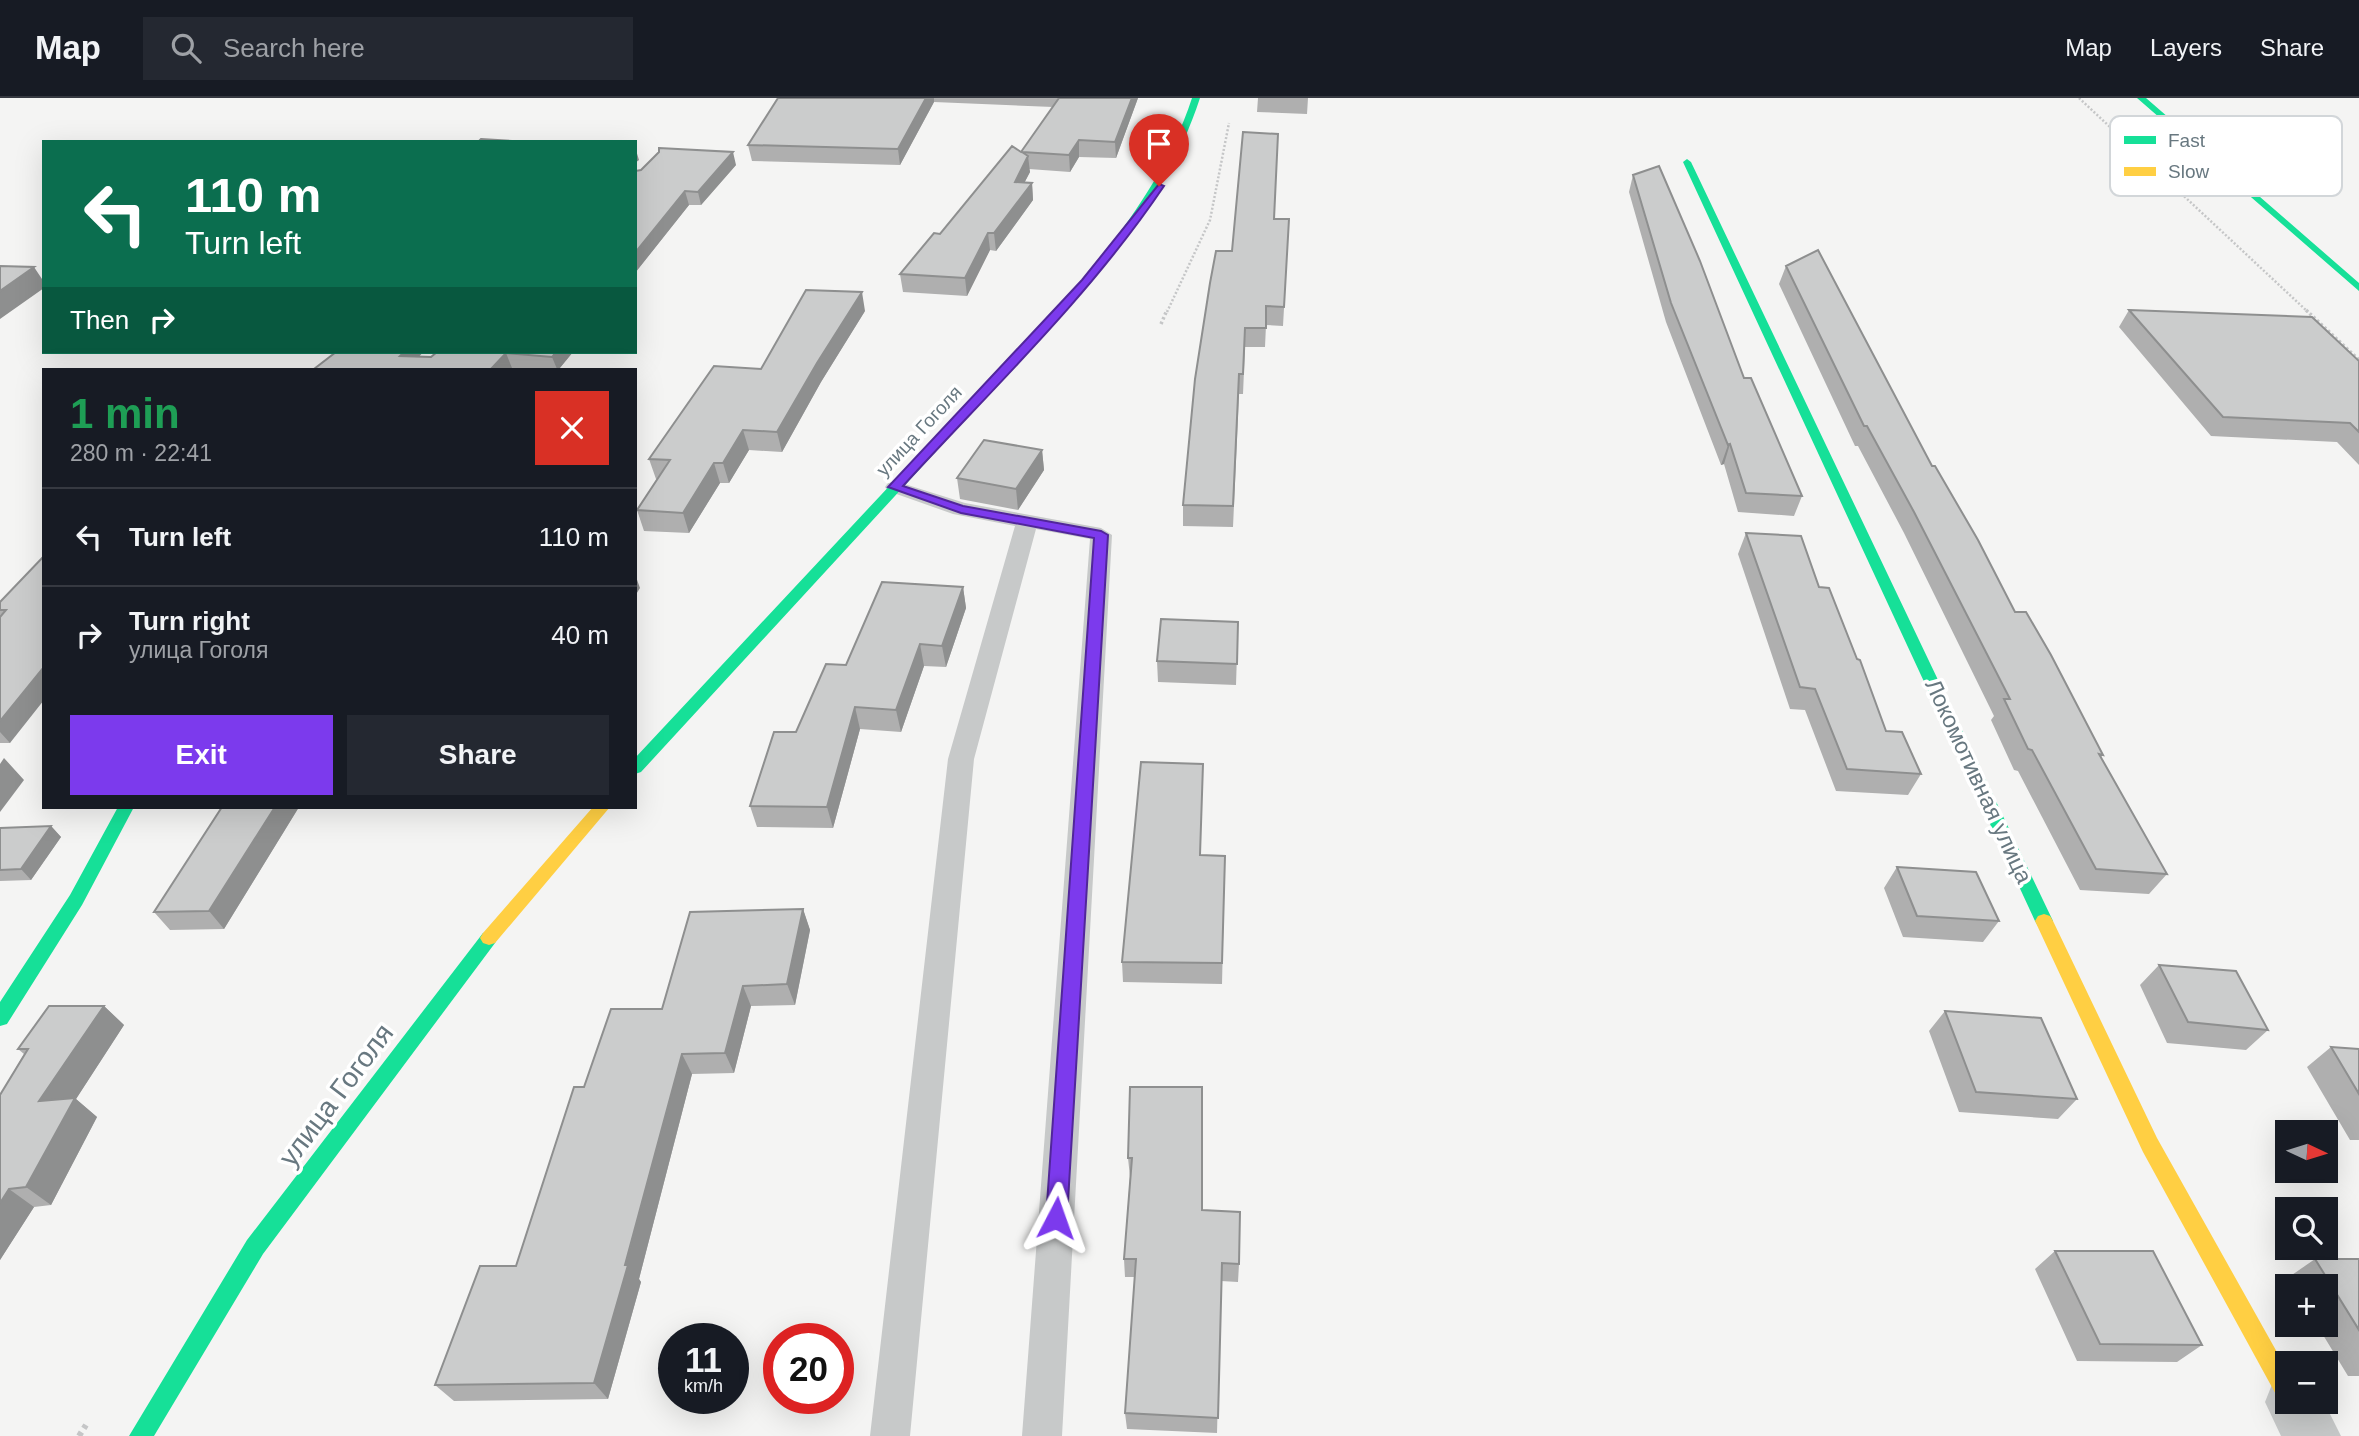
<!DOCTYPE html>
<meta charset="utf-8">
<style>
body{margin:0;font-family:Arial,sans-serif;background:#242831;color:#f1f3f6;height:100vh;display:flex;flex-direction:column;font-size:26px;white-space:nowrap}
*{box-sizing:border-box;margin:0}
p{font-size:23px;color:#9ea1a6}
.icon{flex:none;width:38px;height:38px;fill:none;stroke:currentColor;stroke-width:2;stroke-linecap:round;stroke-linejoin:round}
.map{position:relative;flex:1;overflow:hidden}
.details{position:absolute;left:42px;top:270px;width:595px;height:441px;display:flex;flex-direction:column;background:#171b24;border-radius:0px;box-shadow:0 7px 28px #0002}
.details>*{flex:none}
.hud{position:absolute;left:42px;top:42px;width:595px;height:214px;border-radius:0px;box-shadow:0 7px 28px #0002;background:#0b6e4f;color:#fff;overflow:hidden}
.needle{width:46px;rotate:94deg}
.tools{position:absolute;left:2275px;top:1022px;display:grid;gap:14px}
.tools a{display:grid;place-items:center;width:63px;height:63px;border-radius:0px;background:#171b24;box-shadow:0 7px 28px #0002;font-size:35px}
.speed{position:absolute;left:658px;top:1225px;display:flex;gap:14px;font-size:35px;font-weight:700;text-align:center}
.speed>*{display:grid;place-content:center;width:91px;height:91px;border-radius:50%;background:#171b24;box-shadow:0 7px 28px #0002;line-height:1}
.speed small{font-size:18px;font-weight:400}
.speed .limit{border:10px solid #d22;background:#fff;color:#111}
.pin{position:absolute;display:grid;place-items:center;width:60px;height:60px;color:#fff;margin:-72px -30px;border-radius:50% 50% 50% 0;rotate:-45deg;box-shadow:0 0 7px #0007}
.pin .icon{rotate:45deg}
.me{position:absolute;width:77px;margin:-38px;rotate:4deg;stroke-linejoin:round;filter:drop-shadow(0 0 5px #0008)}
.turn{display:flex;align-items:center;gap:24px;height:147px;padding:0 28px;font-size:32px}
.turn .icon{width:91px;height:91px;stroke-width:2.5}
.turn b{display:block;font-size:49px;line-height:60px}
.then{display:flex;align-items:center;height:66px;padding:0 28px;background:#0003;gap:14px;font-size:26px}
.round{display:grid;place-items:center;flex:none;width:74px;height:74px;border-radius:0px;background:#242831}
.head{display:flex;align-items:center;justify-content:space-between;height:119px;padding:0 28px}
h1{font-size:42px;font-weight:700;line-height:52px;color:#1e9e55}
.button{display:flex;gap:14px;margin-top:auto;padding:14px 28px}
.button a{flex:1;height:80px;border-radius:0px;background:#7c3aed;color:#fff;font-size:28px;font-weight:700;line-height:80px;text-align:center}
.button a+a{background:#242831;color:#f1f3f6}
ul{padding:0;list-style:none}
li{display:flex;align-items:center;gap:21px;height:98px;padding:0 28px;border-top:2px solid #363941}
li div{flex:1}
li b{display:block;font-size:26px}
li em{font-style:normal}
header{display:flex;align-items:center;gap:42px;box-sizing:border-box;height:98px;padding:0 35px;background:#171b24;border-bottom:2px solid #363941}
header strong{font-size:33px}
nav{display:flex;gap:38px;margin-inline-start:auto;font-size:24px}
.search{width:490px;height:63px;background:#242831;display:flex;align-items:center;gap:18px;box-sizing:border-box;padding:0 24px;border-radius:0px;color:#9ea1a6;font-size:26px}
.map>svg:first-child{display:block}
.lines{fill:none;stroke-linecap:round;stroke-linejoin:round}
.path-far2{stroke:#c5c6c7;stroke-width:2.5;stroke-dasharray:2 2;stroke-linecap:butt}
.path-far1{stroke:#c5c6c7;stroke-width:3.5;stroke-dasharray:2.5 2.5;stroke-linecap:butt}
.path{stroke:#c5c6c7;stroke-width:6;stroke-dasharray:4.5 4.5;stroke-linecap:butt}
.lane{fill:#c7c9c9;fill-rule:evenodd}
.street{fill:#c7c9c9;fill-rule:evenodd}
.fast{fill:#16e098;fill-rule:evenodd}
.slow{fill:#ffcf43;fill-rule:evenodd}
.wall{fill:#afafaf}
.shaded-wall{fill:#8e8f8f}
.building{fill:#cbcccc;stroke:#8e8f8f;stroke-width:2}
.route{fill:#7c3aed;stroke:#51269a;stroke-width:2}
.labels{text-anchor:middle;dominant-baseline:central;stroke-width:7;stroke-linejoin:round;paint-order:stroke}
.far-street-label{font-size:19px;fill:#687880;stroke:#fff}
.street-label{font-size:23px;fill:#687880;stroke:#fff}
.near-street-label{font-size:28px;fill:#687880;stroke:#fff}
.key{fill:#fff;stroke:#d2d6d9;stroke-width:2}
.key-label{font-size:19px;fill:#687880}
</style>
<header>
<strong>Map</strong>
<div class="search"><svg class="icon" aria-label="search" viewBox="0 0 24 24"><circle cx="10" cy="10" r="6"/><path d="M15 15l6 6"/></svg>Search here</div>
<nav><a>Map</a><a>Layers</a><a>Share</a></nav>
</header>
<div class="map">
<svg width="2359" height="1338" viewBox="0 0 2359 1338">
<rect width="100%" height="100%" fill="#f4f4f3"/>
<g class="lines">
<path class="path-far2" d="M 2079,0 L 2308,214
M 1167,214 L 1210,122 L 1229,25"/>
<path class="path-far1" d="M 2306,212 L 2359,262
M 1161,226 L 1167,212"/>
<path class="path" d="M 79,1338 L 86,1327"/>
<path class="lane" d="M 895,383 L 965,405 L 1101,430 L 1112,437 L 1062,1338 L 1022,1338 L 1090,441 L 1036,431 L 974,661 L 910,1338 L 870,1338 L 948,661 L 1015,428 L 953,416 L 888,393 L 885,389 L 888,385 Z"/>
<path class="street" d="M 2287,1278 L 2287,1304 L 2324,1304 L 2341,1338 L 2281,1338 L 2265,1304 L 2273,1284 Z"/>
<path class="fast" d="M 1192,0 L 1200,0 C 1177,71 1136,129 1090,186 L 641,674 L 635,676 L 635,660 L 1082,182 C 1129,126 1169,70 1192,0 Z
M 2137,0 L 2146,0 L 2359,185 L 2359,193 Z
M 1687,61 L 1691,64 L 2053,823 L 2050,828 L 2044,830 L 2038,828 L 2035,823 L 1683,64 Z
M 118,709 L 134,709 L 82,807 L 7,926 L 0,928 L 0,904 L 70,797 Z
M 489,833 L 495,835 L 498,840 L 495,845 L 263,1156 L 154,1338 L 129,1338 L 247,1142 L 483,835 Z"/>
<path class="slow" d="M 593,709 L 610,709 L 495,845 L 489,847 L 483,845 L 480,840 L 483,835 Z
M 2044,816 L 2050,818 L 2053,823 L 2157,1040 L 2287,1272 L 2287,1304 L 2291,1304 L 2287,1306 L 2279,1302 L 2143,1054 L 2035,823 L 2038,818 Z"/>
</g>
<path class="wall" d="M 778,0 L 1138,0 L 1116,60 L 1079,59 L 1070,74 L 1029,71 L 1030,74 L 1024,85 L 1032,85 L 1033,102 L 996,153 L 990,152 L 967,198 L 903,194 L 900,176 L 1021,54 L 1053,9 L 934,4 L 900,67 L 752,63 L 748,47 Z
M 1258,0 L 1308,0 L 1307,16 L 1257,14 Z
M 736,67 L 701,107 L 689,107 L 635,175 L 635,73 Z
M 1633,77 L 1744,280 L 1802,398 L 1794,418 L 1738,414 L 1724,366 L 1721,367 L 1666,224 L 1629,94 Z
M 1274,121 L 1289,121 L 1283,228 L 1266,227 L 1265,249 L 1245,249 L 1243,296 L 1239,296 L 1233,429 L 1183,428 L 1183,407 L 1232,153 Z
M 1786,168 L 1932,368 L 2015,514 L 2103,657 L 2101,659 L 2167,776 L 2149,796 L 2080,792 L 2018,673 L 2014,672 L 1991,622 L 1994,618 L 1904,435 L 1858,348 L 1855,348 L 1779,186 Z
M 2129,212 L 2359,263 L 2359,367 L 2337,344 L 2211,338 L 2119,229 Z
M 865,213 L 821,284 L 782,354 L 749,352 L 729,385 L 720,385 L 689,435 L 644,433 L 637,412 L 657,381 L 656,381 L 649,361 L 761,271 Z
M 437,254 L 573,254 L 559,271 L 512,270 L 511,271 L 314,271 L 419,259 L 431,259 Z
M 1042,352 L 1044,372 L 1018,412 L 960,401 L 957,380 Z
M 1746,435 L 1819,489 L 1886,633 L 1921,676 L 1908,697 L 1836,693 L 1805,612 L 1790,611 L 1738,456 Z
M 44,458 L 10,645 L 0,645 L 0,504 Z
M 963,489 L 966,510 L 946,569 L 924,568 L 901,634 L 860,631 L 833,730 L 757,729 L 750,708 L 796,634 L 846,567 Z
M 1238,524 L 1236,587 L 1158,584 L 1157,563 Z
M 195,709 L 303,709 L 299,709 L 224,831 L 170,832 L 154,814 L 221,710 L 196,710 Z
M 51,728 L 61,739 L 31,782 L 0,783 L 0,730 Z
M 1200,757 L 1225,758 L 1222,886 L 1123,884 L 1122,864 Z
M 1897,769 L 1999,823 L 1983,844 L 1903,839 L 1884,790 Z
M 803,811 L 810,832 L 795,907 L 751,908 L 734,975 L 692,976 L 639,1181 L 641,1184 L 608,1301 L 454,1303 L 435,1287 L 516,1168 L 584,989 Z
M 2159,867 L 2268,932 L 2246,952 L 2167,945 L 2140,887 Z
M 104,908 L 124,927 L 76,1001 L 97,1019 L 51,1107 L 34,1109 L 0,1162 L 0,997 L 24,956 L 18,951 Z
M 1945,913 L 2077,1001 L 2058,1021 L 1959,1014 L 1929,933 Z
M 2331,949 L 2359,951 L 2359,1042 L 2350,1042 L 2307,969 Z
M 1130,989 L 1202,1112 L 1239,1166 L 1238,1184 L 1221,1183 L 1217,1335 L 1127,1331 L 1125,1315 L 1135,1179 L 1125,1179 L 1124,1161 L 1130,1079 L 1128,1060 Z
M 2055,1153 L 2202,1247 L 2177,1264 L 2077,1263 L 2035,1171 Z
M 2315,1161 L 2359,1161 L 2359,1278 L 2348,1278 L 2317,1227 L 2326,1227 L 2326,1188 L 2294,1188 L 2289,1179 Z"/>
<path class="shaded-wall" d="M 926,0 L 934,0 L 934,4 L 900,67 L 898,51 Z
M 1132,0 L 1138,0 L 1116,60 L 1115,44 Z
M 1079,42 L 1079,59 L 1070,74 L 1069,57 Z
M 635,49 L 639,62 L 635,65 Z
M 733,54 L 736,67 L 701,107 L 698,94 Z
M 1028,58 L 1030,74 L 1016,101 L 1015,84 Z
M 1032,85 L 1033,102 L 996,153 L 994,135 Z
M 685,93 L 689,107 L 635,175 L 635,155 Z
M 988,135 L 990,152 L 967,198 L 965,180 Z
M 34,169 L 44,184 L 44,190 L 0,221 L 0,193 Z
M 862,194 L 865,213 L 821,284 L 782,354 L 777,334 L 817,265 Z
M 404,254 L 423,254 L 409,271 L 400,258 Z
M 556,254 L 573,254 L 559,271 L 557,271 L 552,259 Z
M 506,255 L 512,270 L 511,271 L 491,271 Z
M 743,332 L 749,352 L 729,385 L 723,365 Z
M 1730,346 L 1724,366 L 1721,367 L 1728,347 Z
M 1042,352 L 1044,372 L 1018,412 L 1016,391 Z
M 714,365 L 720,385 L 689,435 L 683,415 Z
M 635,476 L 640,490 L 635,498 Z
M 963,489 L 966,510 L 946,569 L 942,548 Z
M 920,546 L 924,568 L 901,634 L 896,612 Z
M 44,569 L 44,602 L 10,645 L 0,634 L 0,623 Z
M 855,609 L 860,631 L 833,730 L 827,709 Z
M 4,660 L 24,682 L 0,714 L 0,666 Z
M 275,709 L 299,709 L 224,831 L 209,813 Z
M 51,728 L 61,739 L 31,782 L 21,771 Z
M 803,811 L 810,832 L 795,907 L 787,886 Z
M 743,888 L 751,908 L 734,975 L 725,955 Z
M 104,908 L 124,927 L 76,1001 L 97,1019 L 51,1107 L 26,1089 L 39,1003 Z
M 682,956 L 692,976 L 639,1181 L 641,1184 L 608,1301 L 594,1285 Z
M 9,1091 L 34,1109 L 0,1162 L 0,1105 Z"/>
<path class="building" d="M 778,0 L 926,0 L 898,51 L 748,47 Z
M 1059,0 L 1132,0 L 1115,44 L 1079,42 L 1069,57 L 1022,54 L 1028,58 L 1015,84 L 1032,85 L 994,135 L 988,135 L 965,180 L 900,176 L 934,135 L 940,136 L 1012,48 L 1021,54 Z
M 1243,34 L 1278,36 L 1274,121 L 1289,121 L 1284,209 L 1266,208 L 1266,230 L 1245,230 L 1243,276 L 1239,276 L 1233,408 L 1183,407 L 1195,281 L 1210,185 L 1216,153 L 1232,153 Z
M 481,41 L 528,44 L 478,44 Z
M 659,50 L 733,54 L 698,94 L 685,93 L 635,155 L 635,73 L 641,72 L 659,54 Z
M 1659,68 L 1700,163 L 1744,280 L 1751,280 L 1802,398 L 1746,395 L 1730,346 L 1728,347 L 1671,205 L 1633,77 Z
M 1818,152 L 1932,368 L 1935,368 L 1978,442 L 2015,514 L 2026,514 L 2051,557 L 2103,657 L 2099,656 L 2167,776 L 2096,771 L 2032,652 L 2028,651 L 2004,601 L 2010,601 L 1914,414 L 1867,328 L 1864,328 L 1786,168 Z
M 0,168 L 34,169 L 0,193 Z
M 806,192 L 862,194 L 817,265 L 777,334 L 743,332 L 723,365 L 714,365 L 683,415 L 637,412 L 670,362 L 649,361 L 714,268 L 761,271 Z
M 2129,212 L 2312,219 L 2359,263 L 2359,334 L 2350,325 L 2223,319 Z
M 336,254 L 404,254 L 400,258 L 431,259 L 437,254 L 556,254 L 552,259 L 506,255 L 491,271 L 314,271 Z
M 984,342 L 1042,352 L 1016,391 L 957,380 Z
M 1746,435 L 1801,438 L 1819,489 L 1829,490 L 1857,561 L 1860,562 L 1886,633 L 1902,634 L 1921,676 L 1847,671 L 1815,591 L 1800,589 Z
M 44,458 L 44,569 L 0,623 L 0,519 L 6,512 L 0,512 L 0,504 Z
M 882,484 L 963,489 L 942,548 L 920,546 L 896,612 L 855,609 L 827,709 L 750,708 L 774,634 L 796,634 L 826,566 L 846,567 Z
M 1161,521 L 1238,524 L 1237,566 L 1157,563 Z
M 1141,664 L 1203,666 L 1200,757 L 1225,758 L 1222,865 L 1122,864 Z
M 222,709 L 275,709 L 209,813 L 154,814 Z
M 51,728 L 21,771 L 0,772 L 0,730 Z
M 1897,769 L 1976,774 L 1999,823 L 1917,818 Z
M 803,811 L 787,886 L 743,888 L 725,955 L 682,956 L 625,1167 L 628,1167 L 594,1285 L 435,1287 L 480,1168 L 516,1168 L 574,989 L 584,989 L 611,911 L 662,911 L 690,814 Z
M 2159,867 L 2236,873 L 2268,932 L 2188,924 Z
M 49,908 L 104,908 L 39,1003 L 75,1000 L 26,1089 L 9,1091 L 0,1105 L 0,997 L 28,951 L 18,951 Z
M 1945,913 L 2041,920 L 2077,1001 L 1976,994 Z
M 2331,949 L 2359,951 L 2359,996 Z
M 1130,989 L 1202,989 L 1202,1112 L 1240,1114 L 1239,1166 L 1222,1165 L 1218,1320 L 1125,1315 L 1136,1161 L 1124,1161 L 1132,1060 L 1128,1060 Z
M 2055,1153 L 2153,1153 L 2202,1247 L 2100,1246 Z
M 2315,1161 L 2359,1161 L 2359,1232 Z"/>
<path class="route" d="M 1159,86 L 1164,88 C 1090,198 992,291 903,388 L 963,408 L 1101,433 L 1108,437 L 1067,1120 L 1064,1127 L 1056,1130 L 1049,1127 L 1046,1120 L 1094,440 L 961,415 L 888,389 L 1082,182 Z"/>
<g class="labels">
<g class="far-street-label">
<text transform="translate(919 333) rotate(-47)">улица Гоголя</text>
</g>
<g class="street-label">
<text transform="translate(1979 683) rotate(65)">Локомотивная улица</text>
</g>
<g class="near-street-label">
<text transform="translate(336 997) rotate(-53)">улица Гоголя</text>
</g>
</g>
<rect x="2110" y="18" width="232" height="80" rx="10" class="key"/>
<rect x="2124" y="38" width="32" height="8" fill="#16e098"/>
<rect x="2124" y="69" width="32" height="9" fill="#ffcf43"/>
<g class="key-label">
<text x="2168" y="49">Fast</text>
<text x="2168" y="80">Slow</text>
</g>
</svg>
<div class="tools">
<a><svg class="needle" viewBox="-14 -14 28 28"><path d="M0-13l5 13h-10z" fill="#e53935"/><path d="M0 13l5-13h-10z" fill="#9ea1a6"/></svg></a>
<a><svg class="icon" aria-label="search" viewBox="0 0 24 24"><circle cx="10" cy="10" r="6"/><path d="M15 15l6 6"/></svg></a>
<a>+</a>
<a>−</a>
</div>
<div class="speed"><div>11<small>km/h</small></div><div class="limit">20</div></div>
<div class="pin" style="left:1159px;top:88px;background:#d93025"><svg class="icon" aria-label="arrive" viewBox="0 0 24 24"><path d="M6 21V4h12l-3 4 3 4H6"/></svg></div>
<svg class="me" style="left:1056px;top:1120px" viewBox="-20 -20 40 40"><path d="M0-17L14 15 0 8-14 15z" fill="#7c3aed" stroke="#fff" stroke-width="4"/></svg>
<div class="hud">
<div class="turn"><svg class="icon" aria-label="left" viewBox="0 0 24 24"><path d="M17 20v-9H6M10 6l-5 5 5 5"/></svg><div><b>110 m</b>Turn left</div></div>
<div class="then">Then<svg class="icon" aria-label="right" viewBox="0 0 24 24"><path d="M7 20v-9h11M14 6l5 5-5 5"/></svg></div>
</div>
<section class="details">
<div class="head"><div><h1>1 min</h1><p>280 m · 22:41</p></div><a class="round" style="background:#d93025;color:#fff"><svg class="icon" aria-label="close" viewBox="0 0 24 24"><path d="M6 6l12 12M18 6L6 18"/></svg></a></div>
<ul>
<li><svg class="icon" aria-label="left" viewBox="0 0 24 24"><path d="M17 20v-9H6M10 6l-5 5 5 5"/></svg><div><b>Turn left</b></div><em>110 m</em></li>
<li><svg class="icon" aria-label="right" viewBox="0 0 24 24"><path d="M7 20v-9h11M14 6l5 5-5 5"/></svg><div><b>Turn right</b><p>улица Гоголя</p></div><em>40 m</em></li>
</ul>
<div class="button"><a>Exit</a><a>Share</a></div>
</section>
</div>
